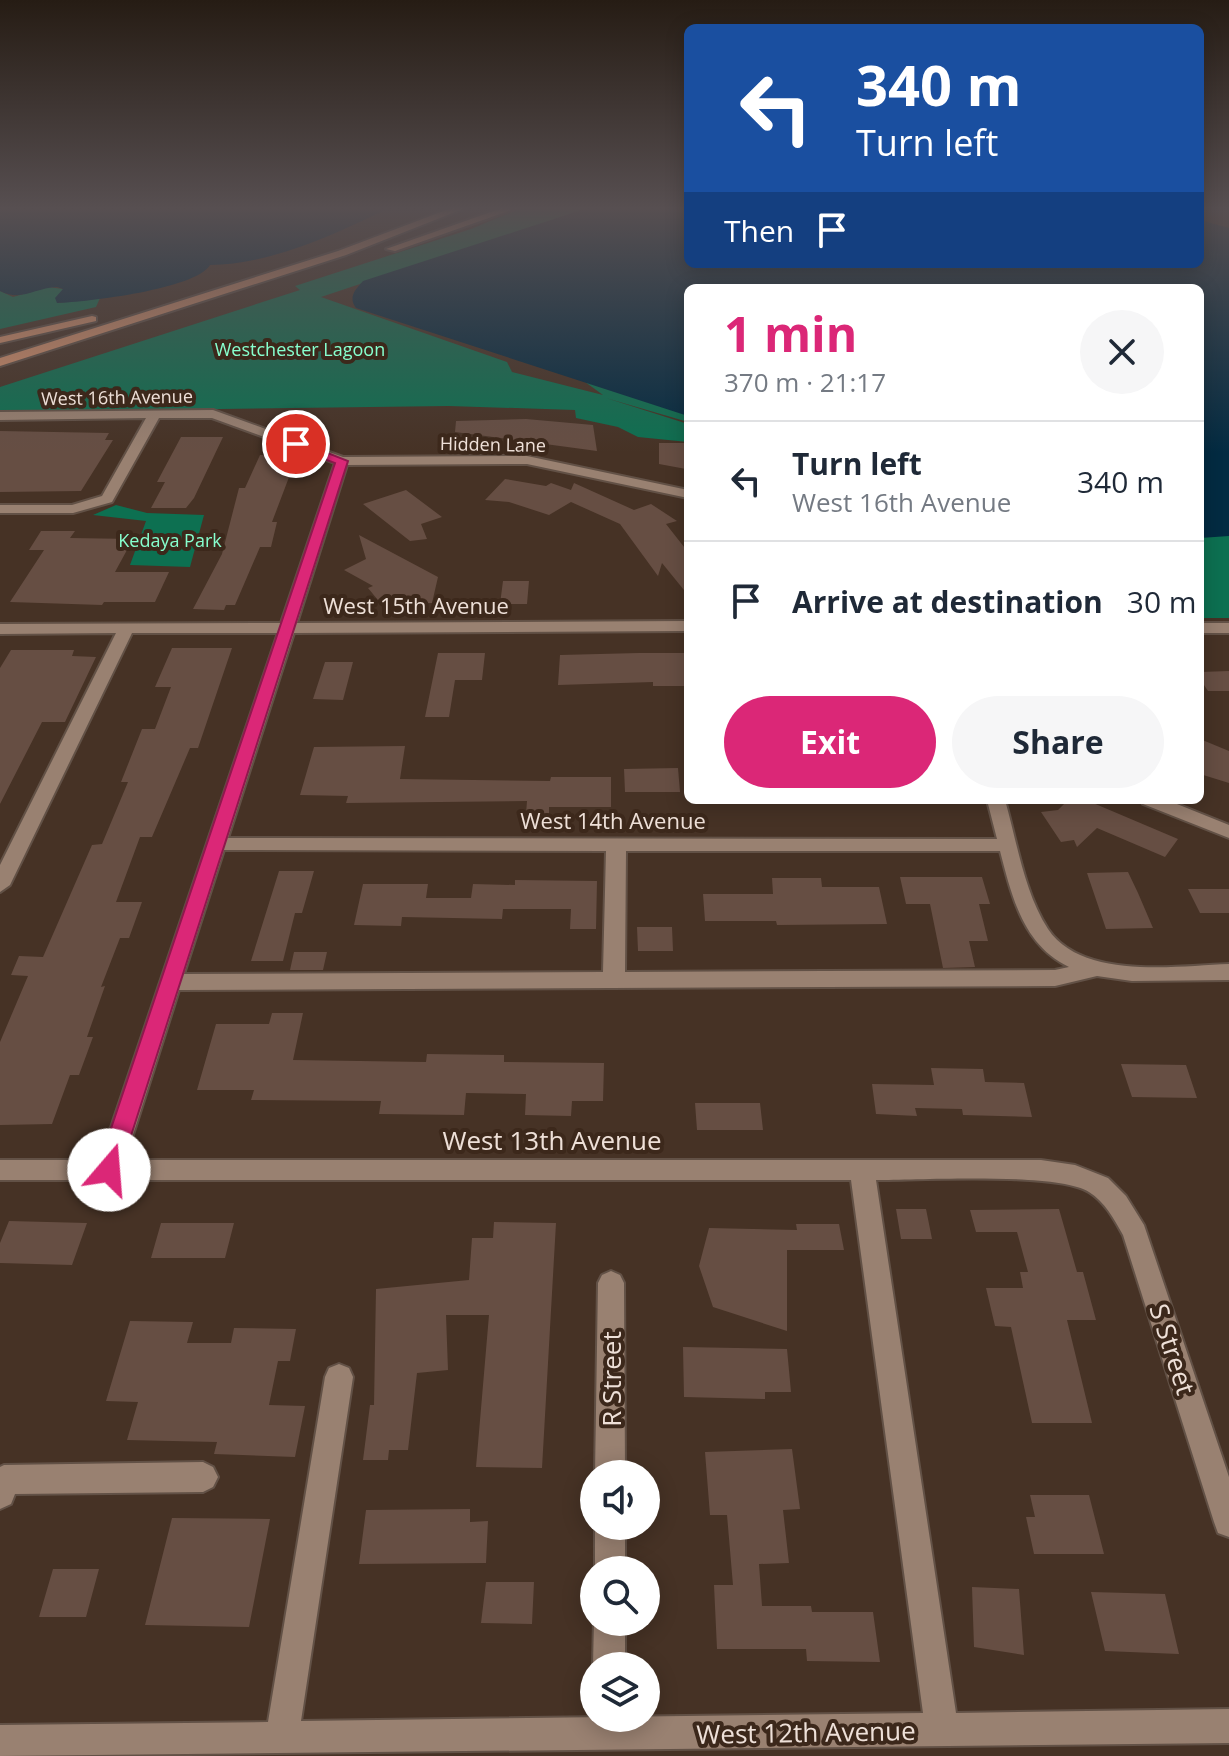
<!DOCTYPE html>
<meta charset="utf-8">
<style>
body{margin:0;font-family:"Open Sans",sans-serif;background:#f6f6f7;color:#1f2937;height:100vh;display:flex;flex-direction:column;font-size:30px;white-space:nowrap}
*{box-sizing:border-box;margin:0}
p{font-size:26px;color:#747a83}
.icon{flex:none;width:44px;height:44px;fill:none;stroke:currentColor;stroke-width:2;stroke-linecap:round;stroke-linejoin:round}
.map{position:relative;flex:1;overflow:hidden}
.drawer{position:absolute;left:684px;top:284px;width:520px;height:520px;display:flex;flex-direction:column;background:#fff;border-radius:12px;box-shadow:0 4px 20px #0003}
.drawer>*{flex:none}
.banner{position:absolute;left:684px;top:24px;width:520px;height:244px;border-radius:12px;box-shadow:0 4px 20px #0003;background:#1a4fa0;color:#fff;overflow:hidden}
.tools{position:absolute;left:580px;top:1460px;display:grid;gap:16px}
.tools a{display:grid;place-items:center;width:80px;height:80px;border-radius:50%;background:#fff;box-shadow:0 4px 20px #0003;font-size:40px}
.pin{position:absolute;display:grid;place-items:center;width:68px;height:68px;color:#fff;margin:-34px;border:4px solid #fff;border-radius:50%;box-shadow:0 2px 8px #0007}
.me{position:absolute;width:88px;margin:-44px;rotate:18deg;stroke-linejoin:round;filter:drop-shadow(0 0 6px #0008)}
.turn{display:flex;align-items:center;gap:28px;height:168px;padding:0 40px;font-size:36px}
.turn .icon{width:104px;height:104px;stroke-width:2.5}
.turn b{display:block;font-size:56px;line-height:68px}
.then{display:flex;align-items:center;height:76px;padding:0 40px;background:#0003;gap:16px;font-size:30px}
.round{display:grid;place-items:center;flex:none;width:84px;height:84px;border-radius:42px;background:#f6f6f7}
.headline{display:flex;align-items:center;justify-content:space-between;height:136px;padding:0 40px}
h1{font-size:48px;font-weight:700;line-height:60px;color:#db2777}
.button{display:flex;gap:16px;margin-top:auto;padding:16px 40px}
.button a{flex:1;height:92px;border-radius:48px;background:#db2777;color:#fff;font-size:32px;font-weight:700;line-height:92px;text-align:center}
.button a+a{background:#f6f6f7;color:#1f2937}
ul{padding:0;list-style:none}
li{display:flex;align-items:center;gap:24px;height:120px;padding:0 40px;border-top:2px solid #e0e1e3}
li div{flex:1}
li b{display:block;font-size:30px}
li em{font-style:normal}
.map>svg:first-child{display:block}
.green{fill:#0d7051}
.water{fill:#032b42}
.building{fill:#664e43}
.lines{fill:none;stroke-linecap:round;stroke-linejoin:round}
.minor-casing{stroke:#625146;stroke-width:4}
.major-casing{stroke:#625146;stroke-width:4}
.minor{fill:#998171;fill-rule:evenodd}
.major{fill:#d5916c;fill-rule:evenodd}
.route{fill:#db2777;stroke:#8e194d;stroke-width:2}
.labels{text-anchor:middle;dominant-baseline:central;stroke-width:8;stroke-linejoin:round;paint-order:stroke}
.far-park-label{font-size:18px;fill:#87ffce;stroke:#3c281b}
.far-street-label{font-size:18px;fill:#eee0d8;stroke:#3c281b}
.street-label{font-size:22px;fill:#eee0d8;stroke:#3c281b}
.near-street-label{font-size:26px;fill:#eee0d8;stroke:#3c281b}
</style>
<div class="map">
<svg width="1229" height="1756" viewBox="0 0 1229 1756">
<rect width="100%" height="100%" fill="#463225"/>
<path class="green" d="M 524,207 L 591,207 L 321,297 L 507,362 L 512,372 L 603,395 L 570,371 L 688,406 L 688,422 L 606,398 L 688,424 L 688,442 L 638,437 L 618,427 L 576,418 L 575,410 L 449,406 L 0,412 L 0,387 L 300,290 L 295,286 L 471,229 Z
M 48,287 L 63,289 L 57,303 L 100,298 L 96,307 L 0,329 L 0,291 L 13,297 Z
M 116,505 L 147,513 L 204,515 L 190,567 L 130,565 L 146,521 L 93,515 Z
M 1200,520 L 1229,522 L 1229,618 L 1200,618 Z"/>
<path class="water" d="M 0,207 L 30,209 L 391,207 C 336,234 272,264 210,265 C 196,289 87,302 57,303 L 55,298 L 63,289 L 57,287 C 34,288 22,302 0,291 Z
M 591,207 L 688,207 L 688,264 L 1200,264 L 1200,220 L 1229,228 L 1229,536 L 1200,538 L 1200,288 L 688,288 L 688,416 L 356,308 C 348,297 355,290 363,281 Z"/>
<path class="building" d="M 526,419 L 593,425 L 597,451 L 455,432 L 456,421 Z
M 0,431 L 109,433 L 105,440 L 113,440 L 81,491 L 0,492 Z
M 181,437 L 223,437 L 194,498 L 186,508 L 151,508 L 165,482 L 157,482 Z
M 659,443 L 685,443 L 686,469 L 659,464 Z
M 260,455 L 284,455 L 280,464 L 294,464 L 272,522 L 277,522 L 271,547 L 260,547 L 235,605 L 226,605 L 224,610 L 193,609 L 222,554 L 239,488 L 245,488 Z
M 505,479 L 546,486 L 551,483 L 571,490 L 574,483 L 634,510 L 651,504 L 677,521 L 666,524 L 688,552 L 688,595 L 662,563 L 658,576 L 620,524 L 571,502 L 549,515 L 509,502 L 485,500 Z
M 406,490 L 442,517 L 421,524 L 427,539 L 410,541 L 363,504 Z
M 41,531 L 75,531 L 70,538 L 133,539 L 115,572 L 169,572 L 155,602 L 104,602 L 102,605 L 10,602 L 44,550 L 29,550 Z
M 359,535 L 438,577 L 432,603 L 382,605 L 368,588 L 373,586 L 344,570 L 366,559 Z
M 503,581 L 529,581 L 527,604 L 500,604 Z
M 172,648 L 232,648 L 198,748 L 190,748 L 152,837 L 140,837 L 116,902 L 142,902 L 129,938 L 120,938 L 101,987 L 105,986 L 87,1037 L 93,1037 L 79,1075 L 70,1075 L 52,1124 L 0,1125 L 0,1042 L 28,976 L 11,975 L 19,956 L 43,957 L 92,845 L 102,844 L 128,782 L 121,782 L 142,729 L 155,729 L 171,687 L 155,687 Z
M 11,650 L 74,650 L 72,656 L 96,657 L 65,722 L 42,722 L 0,804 L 0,668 Z
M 438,653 L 485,653 L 482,680 L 455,680 L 449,717 L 425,717 Z
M 639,653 L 688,653 L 688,686 L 653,686 L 653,682 L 558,685 L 560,655 Z
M 325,662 L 353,662 L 343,700 L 313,699 Z
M 1229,671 L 1229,691 L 1208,691 L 1200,679 L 1200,672 Z
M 1200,739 L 1229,751 L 1229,783 L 1200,774 Z
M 405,746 L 400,779 L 550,781 L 551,777 L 611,777 L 611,807 L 549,807 L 549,815 L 526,814 L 527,801 L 346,803 L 348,796 L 300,795 L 314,747 Z
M 678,768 L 680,792 L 625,792 L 624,769 Z
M 1068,800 L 1086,800 L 1178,839 L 1165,857 L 1097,828 L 1077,847 L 1074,840 L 1061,842 L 1041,812 L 1058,810 Z
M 279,871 L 314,871 L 302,913 L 295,913 L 283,961 L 251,961 Z
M 1128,872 L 1138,893 L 1153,928 L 1106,929 L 1087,873 Z
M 900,877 L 982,877 L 990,904 L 979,904 L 988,941 L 969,941 L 975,967 L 943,968 L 930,904 L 906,904 Z
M 772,878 L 821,878 L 822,887 L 879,887 L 887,924 L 777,925 L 776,921 L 705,921 L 703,894 L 773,894 Z
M 515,880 L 597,881 L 596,929 L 570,929 L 571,909 L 503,909 L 502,919 L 402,917 L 401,926 L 354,925 L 363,884 L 428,884 L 426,898 L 471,898 L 473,884 L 515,885 Z
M 1188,889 L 1229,889 L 1229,913 L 1200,913 Z
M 637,927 L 672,927 L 673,951 L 638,951 Z
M 294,952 L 327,952 L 323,970 L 290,970 Z
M 272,1013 L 303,1013 L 293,1060 L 426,1062 L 427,1054 L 504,1055 L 504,1062 L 604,1063 L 603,1101 L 572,1101 L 571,1116 L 525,1115 L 526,1094 L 466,1093 L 464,1115 L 379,1114 L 381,1101 L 251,1100 L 254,1090 L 197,1090 L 216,1024 L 269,1024 Z
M 1121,1064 L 1186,1065 L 1197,1098 L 1132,1097 Z
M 931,1068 L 983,1069 L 985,1082 L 1024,1083 L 1032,1117 L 963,1115 L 962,1109 L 915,1108 L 917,1116 L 876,1114 L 872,1084 L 934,1085 Z
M 695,1103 L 760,1103 L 763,1130 L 697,1130 Z
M 896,1209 L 926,1209 L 932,1239 L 901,1239 Z
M 1059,1209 L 1077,1272 L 1083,1272 L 1096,1320 L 1067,1320 L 1092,1423 L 1032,1423 L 1011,1327 L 995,1326 L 986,1288 L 1023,1288 L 1020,1272 L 1028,1272 L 1017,1232 L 976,1232 L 970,1210 Z
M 9,1221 L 87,1223 L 72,1265 L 0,1263 L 0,1243 Z
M 494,1222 L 556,1223 L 542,1468 L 476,1467 L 489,1315 L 446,1315 L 448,1370 L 417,1373 L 408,1450 L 389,1450 L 388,1460 L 363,1460 L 370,1405 L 374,1405 L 376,1289 L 469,1280 L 472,1238 L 493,1238 Z
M 161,1223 L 234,1223 L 225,1258 L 151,1258 Z
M 796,1224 L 839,1224 L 844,1250 L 787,1250 L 787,1331 L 713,1307 L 699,1266 L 709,1228 L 797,1230 Z
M 130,1321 L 193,1322 L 187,1343 L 231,1343 L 234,1328 L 296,1329 L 290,1361 L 278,1361 L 269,1405 L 305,1406 L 295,1457 L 214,1454 L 217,1442 L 127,1440 L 138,1402 L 106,1401 Z
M 683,1347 L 787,1349 L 791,1392 L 765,1392 L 765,1399 L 684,1397 Z
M 792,1449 L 800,1509 L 783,1510 L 789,1563 L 759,1564 L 762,1606 L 811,1606 L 812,1612 L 873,1612 L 880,1662 L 807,1661 L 806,1649 L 717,1649 L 714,1585 L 733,1585 L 727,1515 L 710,1515 L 705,1452 Z
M 1030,1495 L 1089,1495 L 1104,1554 L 1034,1554 L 1026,1517 L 1035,1517 Z
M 470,1509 L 470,1522 L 488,1521 L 486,1563 L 359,1564 L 366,1510 Z
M 172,1518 L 270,1519 L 249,1627 L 145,1625 Z
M 53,1569 L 99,1569 L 86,1617 L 39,1617 Z
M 486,1582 L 534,1582 L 532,1624 L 481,1623 Z
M 972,1587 L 1019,1589 L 1024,1655 L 974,1647 Z
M 1091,1592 L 1165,1594 L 1179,1654 L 1105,1651 Z"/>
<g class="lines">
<defs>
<path id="minor" d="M 213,410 L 343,457 L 527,456 L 688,490 L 688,498 L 527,464 L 347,465 L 297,623 L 688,621 L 688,631 L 294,633 L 228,838 L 997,839 L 987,800 L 1005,800 C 1017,842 1024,892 1048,929 C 1082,980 1176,966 1229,964 L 1229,980 L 1132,981 L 1097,976 L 1055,986 L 179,990 L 125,1160 L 1041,1160 L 1075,1165 L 1108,1178 L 1126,1196 L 1144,1225 L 1229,1477 L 1229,1537 L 1218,1533 L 1214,1522 L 1123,1235 C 1114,1219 1105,1202 1089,1192 C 1058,1172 919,1180 876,1180 L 956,1713 L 1229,1709 L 1229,1743 L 0,1756 L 0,1725 L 268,1722 L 325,1377 L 329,1368 L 339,1364 L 349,1368 L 353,1377 L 301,1721 L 923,1713 L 851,1180 L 0,1180 L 0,1160 L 100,1160 L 278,633 L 132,633 L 10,885 L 0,892 L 0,865 L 116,633 L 0,634 L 0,624 L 281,623 L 335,463 L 212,418 L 159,418 L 112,502 L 73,513 L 0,513 L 0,505 L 72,505 L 102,496 L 146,418 L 0,420 L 0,412 ZM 224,850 L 606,851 L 603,972 L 184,974 ZM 626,851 L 1000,851 C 1012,897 1023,945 1069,967 L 1055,970 L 625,972 Z
M 1200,623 L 1229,623 L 1229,633 L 1200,633 Z
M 1141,800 L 1167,800 L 1229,825 L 1229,838 L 1143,804 Z
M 611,1271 L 620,1275 L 624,1283 L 625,1474 L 595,1474 L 598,1283 L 602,1275 Z
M 203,1462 L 213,1467 L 218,1477 L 213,1487 L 203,1492 L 15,1494 L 11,1504 L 0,1509 L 0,1467 L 4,1465 Z
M 595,1526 L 625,1526 L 625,1570 L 595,1570 Z
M 594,1620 L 625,1622 L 625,1666 L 594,1666 L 594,1669 L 593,1666 Z"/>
<path id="major" d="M 454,207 L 468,207 L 346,255 L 0,366 L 0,358 L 338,251 Z
M 505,207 L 520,207 L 395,251 L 386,249 Z
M 92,316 L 96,317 L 96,321 L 0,343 L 0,337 Z"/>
</defs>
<use href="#minor" class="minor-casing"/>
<use href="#major" class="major-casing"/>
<use href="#minor" class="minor"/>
<use href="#major" class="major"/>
</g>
<linearGradient id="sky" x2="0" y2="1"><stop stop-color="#261c14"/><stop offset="0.46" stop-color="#574f51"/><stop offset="1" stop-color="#574f51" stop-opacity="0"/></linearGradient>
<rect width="1229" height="453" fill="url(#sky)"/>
<path class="route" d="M 292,442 L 300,442 L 348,461 L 120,1170 L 117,1177 L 101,1177 L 97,1170 L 335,463 L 292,447 Z"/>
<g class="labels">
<g class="far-park-label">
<text x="300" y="349">Westchester Lagoon</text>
<text x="170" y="540">Kedaya Park</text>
</g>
<g class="far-street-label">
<text transform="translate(117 397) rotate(-1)">West 16th Avenue</text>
<text transform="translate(493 444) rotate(1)">Hidden Lane</text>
</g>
<g class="street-label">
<text x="416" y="605">West 15th Avenue</text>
<text x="613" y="820">West 14th Avenue</text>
</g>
<g class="near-street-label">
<text x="552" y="1140">West 13th Avenue</text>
<text transform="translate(1173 1349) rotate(72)">S Street</text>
<text transform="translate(611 1379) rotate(-90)">R Street</text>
<text transform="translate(806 1732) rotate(-1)">West 12th Avenue</text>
</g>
</g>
</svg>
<div class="tools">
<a><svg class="icon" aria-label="sound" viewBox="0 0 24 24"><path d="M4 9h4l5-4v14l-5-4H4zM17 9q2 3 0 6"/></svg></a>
<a><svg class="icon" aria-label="search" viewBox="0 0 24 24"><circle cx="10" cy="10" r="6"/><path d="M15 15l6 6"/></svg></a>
<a><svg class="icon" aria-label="layers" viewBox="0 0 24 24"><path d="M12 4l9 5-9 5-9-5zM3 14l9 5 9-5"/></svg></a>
</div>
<div class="pin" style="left:296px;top:444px;background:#d93025"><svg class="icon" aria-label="arrive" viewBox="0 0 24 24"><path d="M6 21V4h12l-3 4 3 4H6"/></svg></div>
<svg class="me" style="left:109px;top:1170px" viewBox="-20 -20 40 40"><circle r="19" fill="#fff"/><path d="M0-13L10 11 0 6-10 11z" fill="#db2777"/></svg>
<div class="banner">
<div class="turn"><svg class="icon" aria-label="left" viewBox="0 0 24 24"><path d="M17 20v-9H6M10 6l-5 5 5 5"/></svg><div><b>340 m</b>Turn left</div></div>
<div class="then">Then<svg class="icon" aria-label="arrive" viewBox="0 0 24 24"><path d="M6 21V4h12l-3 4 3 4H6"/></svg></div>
</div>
<section class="drawer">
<div class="headline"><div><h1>1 min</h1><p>370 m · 21:17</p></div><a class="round"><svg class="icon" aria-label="close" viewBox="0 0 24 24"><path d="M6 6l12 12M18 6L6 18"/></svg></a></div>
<ul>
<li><svg class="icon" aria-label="left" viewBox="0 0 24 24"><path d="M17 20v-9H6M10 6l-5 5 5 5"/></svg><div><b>Turn left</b><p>West 16th Avenue</p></div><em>340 m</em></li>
<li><svg class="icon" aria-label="arrive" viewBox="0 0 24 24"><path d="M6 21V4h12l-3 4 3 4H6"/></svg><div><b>Arrive at destination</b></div><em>30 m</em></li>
</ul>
<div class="button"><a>Exit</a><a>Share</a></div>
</section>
</div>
